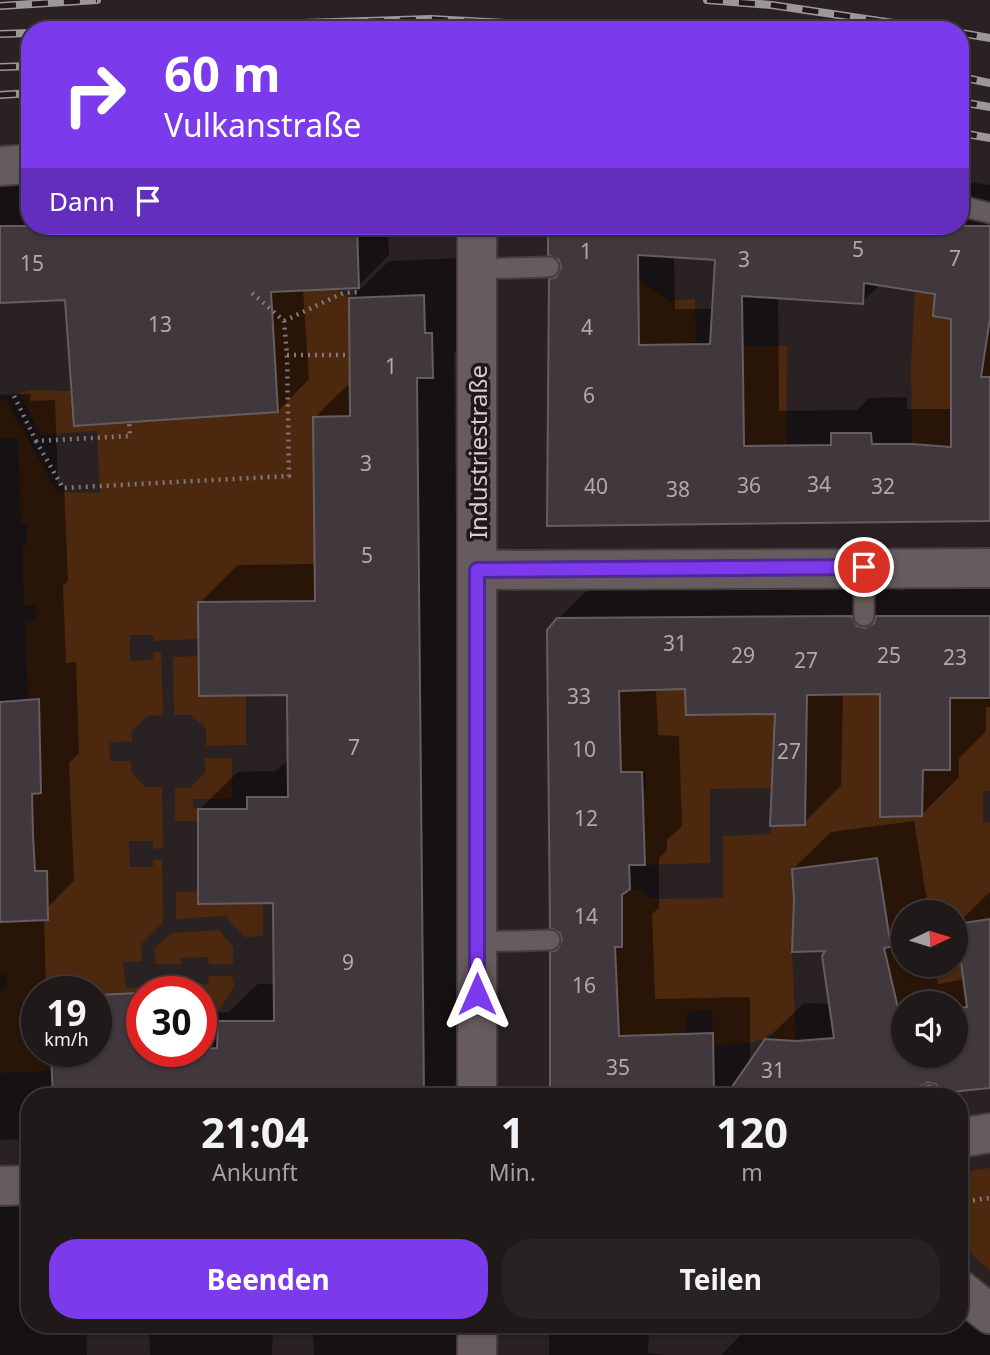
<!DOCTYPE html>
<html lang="de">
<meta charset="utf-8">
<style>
body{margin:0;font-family:"Noto Sans",sans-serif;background:#282223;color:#f1f3f6;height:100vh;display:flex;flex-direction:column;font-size:26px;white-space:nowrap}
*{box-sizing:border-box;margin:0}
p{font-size:23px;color:#a2a0a2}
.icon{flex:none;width:38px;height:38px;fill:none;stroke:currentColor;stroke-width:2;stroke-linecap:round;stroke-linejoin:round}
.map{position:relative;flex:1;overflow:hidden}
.sheet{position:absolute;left:21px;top:1088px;width:947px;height:245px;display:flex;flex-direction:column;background:#20191a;border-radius:28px;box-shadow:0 2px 5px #0004,0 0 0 2px #3d3839}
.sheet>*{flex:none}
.guide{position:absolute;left:21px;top:21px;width:948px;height:214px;border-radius:28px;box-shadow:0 2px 5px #0004,0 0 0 2px #3d3839;background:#7c3aed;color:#fff;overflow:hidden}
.needle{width:46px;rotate:86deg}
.tools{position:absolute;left:891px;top:900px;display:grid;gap:14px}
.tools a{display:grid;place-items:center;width:77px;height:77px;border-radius:50%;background:#20191a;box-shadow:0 2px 5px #0004,0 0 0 2px #3d3839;font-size:35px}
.speed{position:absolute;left:21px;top:976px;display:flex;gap:14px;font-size:35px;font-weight:700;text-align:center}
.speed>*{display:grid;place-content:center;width:91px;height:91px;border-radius:50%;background:#20191a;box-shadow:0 2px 5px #0004,0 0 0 2px #3d3839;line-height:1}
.speed small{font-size:18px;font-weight:400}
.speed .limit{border:10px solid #d22;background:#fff;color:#111}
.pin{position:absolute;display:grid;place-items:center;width:60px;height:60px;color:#fff;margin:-30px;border:4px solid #fff;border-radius:50%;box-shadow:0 2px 7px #0007}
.me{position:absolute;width:77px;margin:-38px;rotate:0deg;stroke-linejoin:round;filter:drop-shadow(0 0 5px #0008)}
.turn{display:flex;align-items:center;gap:24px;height:147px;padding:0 28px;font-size:32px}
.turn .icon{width:91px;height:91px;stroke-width:2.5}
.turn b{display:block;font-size:49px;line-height:60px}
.then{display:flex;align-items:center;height:66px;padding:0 28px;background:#0003;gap:14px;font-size:26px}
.eta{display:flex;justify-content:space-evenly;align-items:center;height:119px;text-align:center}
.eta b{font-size:42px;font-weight:700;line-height:49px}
.cta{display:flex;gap:14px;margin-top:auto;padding:14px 28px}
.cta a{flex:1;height:80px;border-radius:28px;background:#7c3aed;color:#fff;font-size:28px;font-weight:700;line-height:80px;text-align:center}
.cta a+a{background:#282223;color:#f1f3f6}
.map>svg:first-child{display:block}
.green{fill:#4c280e;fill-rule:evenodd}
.shadow{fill:#0007;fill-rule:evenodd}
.building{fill:#40383d;stroke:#655d62;stroke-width:2;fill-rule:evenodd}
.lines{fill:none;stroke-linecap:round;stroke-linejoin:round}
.lane-casing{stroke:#453d3f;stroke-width:23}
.street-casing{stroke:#453d3f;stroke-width:42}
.path{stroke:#7f7779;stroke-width:4.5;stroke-dasharray:2 5;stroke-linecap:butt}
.lane{stroke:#665c5e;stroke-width:19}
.street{stroke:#665c5e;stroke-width:38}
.rail-casing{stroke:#9e9798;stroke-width:8}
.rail{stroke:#201819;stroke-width:5;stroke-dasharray:16;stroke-linecap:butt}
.route-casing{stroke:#51269a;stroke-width:18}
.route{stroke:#7c3aed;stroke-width:12}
.labels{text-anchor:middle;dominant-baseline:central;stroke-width:7;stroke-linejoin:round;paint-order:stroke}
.number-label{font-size:21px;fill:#b0a9ab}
.street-label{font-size:24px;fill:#d5cfd0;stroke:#201819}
</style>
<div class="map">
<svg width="990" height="1355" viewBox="0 0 990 1355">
<rect width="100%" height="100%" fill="#2a2123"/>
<path class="green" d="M 638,279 L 670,301 L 695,299 L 696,344 L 626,345 L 634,310 L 639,305 Z
M 335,289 L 349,297 L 350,416 L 313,417 L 315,601 L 198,602 L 198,639 L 154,641 L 153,635 L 130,635 L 130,661 L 153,660 L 153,652 L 161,652 L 163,715 L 148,716 L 132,731 L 132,741 L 109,743 L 110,761 L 131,761 L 131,772 L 145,787 L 162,787 L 163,848 L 153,849 L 153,841 L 129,841 L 130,867 L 153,867 L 153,860 L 162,859 L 163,922 L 141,944 L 142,961 L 123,963 L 126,988 L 143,987 L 142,1050 L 96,1047 L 96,992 L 37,992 L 37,1052 L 51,1052 L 52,1071 L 0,1073 L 0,989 L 7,988 L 7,973 L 0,973 L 0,922 L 37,921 L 35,887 L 47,886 L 46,871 L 35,871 L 32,794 L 43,793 L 43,778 L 31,777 L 25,621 L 36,621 L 35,605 L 24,605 L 22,546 L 27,545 L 27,523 L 21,523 L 18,438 L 0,438 L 0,400 L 6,400 L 57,492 L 100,493 L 97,431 L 40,435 L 20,392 L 31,390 L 72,391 L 74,426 L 278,412 L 275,349 L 252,293 ZM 138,993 L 138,1015 L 107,1016 L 106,994 Z
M 915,291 L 935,294 L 933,316 L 988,325 L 990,318 L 990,377 L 982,377 L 981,374 L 960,450 L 912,444 L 911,363 Z
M 743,346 L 787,346 L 786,446 L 739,446 L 744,434 Z
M 199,656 L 199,696 L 246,696 L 246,745 L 206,746 L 206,729 L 191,715 L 174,715 L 173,657 Z
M 611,668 L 643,691 L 685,689 L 686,714 L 776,693 L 771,788 L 710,789 L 710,863 L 645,865 L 623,791 L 646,790 L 646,773 L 621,772 Z
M 798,695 L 902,695 L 881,817 L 922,816 L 923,770 L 950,770 L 950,710 L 947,698 L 990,698 L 990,791 L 983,791 L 983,822 L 990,822 L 990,925 L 989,919 L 956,924 L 956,912 L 903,912 L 903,964 L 956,964 L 956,930 L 965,994 L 977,1009 L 956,1012 L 956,1003 L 903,1003 L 903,1020 L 895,1022 L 884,948 L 891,947 L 876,857 L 792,869 L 794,899 L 792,952 L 796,1041 L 778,1040 L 769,1033 L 765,1039 L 749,1043 L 713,1046 L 712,1010 L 687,1012 L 685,1034 L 619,1036 L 615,947 L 622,946 L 622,895 L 630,889 L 641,889 L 650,899 L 723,898 L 723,836 L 770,834 Z
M 205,758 L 232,758 L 232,799 L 193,799 L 193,808 L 198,809 L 198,821 L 175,821 L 175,788 L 190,788 L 205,773 Z
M 198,891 L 199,904 L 263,903 L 263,936 L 245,937 L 225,916 L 176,919 L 176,892 Z
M 219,930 L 233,947 L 233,964 L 209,964 L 208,957 L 181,958 L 181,964 L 156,964 L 154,949 L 171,933 Z
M 180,976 L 180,985 L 208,984 L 209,976 L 232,976 L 234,987 L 220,1009 L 201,1009 L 201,992 L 156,992 L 156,977 Z
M 990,1168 L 990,1271 L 959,1243 L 959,1172 Z"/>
<path class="shadow" d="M 30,179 L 30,226 L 388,226 L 389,255 L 358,286 L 303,289 L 309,379 L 278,411 L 66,298 L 0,302 L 0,181 Z
M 961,181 L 990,185 L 990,519 L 548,524 L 551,280 L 563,268 L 560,259 L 550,254 L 549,226 L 961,226 ZM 674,256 L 717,259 L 714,309 L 675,309 ZM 881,284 L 937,292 L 953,318 L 953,409 L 907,409 L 907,397 L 869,398 L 857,410 L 779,411 L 778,297 L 862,302 Z
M 462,258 L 470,338 L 454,353 L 462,1078 L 442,1097 L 30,1097 L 30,1139 L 0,1140 L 0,395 L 31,394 L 30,401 L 55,400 L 58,486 L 64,485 L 68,581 L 63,586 L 66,663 L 76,662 L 79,753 L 69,763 L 74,881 L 44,911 L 46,992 L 37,992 L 37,1052 L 96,1052 L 96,1011 L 142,1009 L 142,1052 L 201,1052 L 201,1013 L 229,1012 L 258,984 L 275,984 L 275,902 L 199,810 L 238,772 L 275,771 L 289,760 L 289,693 L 200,603 L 238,565 L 316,564 L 315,417 L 352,381 L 350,299 L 389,261 Z
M 889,579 L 895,589 L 903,591 L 915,579 L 990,579 L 990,707 L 986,707 L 986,731 L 959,758 L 959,777 L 921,815 L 881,692 L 843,693 L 841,786 L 804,823 L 777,712 L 686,688 L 656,688 L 658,735 L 679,736 L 682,826 L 667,840 L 667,850 L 659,858 L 659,908 L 652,914 L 655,999 L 750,997 L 750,1063 L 766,1040 L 804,1003 L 831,1004 L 828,950 L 796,899 L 793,869 L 831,832 L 914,821 L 928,908 L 924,912 L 903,912 L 903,964 L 933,964 L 938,984 L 965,979 L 956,925 L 990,892 L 990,1086 L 930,1080 L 916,1094 L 896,1097 L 551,1097 L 552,953 L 564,941 L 558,619 L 596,582 ZM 903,1003 L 956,1003 L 956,1055 L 903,1055 Z
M 30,1201 L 30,1325 L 86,1325 L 87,1355 L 0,1355 L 0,1203 Z
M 959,1284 L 990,1311 L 990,1355 L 721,1355 L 746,1330 L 775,1330 L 779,1325 L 959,1325 Z
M 149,1325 L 273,1325 L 272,1355 L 150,1355 Z
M 313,1325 L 461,1325 L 461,1355 L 314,1355 Z
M 549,1325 L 631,1325 L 631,1330 L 649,1331 L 648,1353 L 665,1355 L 549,1355 Z"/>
<path class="building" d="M 0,226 L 357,226 L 359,288 L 271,292 L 278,412 L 74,426 L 65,300 L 0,303 Z
M 548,226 L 990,226 L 990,318 L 981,377 L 990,377 L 990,521 L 547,526 L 549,279 L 556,277 L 561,267 L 559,260 L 548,255 ZM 638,255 L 715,260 L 710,344 L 639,345 ZM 864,283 L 935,294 L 933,316 L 951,319 L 951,447 L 912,444 L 872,444 L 871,433 L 831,433 L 831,445 L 744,446 L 742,296 L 863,304 Z
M 424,295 L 425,333 L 432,333 L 433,378 L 417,378 L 424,1097 L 53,1097 L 51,1052 L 96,1052 L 96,995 L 138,993 L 142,1052 L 201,1052 L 201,1049 L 217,1048 L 218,1021 L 274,1021 L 273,903 L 198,904 L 198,809 L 247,809 L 247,797 L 288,797 L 287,695 L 199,696 L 198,602 L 315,601 L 313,417 L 350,416 L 349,298 Z
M 852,616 L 857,626 L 865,628 L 874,623 L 876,616 L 990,616 L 990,698 L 950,698 L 950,770 L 923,770 L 922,816 L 880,817 L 880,694 L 807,695 L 805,825 L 770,826 L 775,714 L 686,715 L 685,689 L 619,691 L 621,772 L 642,772 L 645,865 L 629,865 L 630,889 L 622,895 L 622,947 L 615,947 L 619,1036 L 713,1033 L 714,1097 L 550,1097 L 550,952 L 557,950 L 562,940 L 560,933 L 550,928 L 547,630 L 557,618 Z
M 39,699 L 41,793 L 32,794 L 33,835 L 35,871 L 47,871 L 48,920 L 0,922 L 0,702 Z
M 877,858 L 891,947 L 884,948 L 901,1021 L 903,1020 L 903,1055 L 956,1055 L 956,1009 L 967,1007 L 956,924 L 990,919 L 990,1088 L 941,1093 L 936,1084 L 928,1082 L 919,1087 L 917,1096 L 907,1097 L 725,1097 L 765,1039 L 796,1041 L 834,1038 L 822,956 L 825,951 L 792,952 L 794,899 L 792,869 Z"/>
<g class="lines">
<defs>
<path id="lane" d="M 961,206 L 990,213
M 476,269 L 549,267
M 864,567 L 864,616
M 477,942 L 550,940
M 929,1094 L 929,1097"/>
<path id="street" d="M 0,166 L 30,164
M 477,226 L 477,1097
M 477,570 L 990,568
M 959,1138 L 990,1133
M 0,1186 L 30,1185
M 959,1289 L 990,1314
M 477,1325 L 477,1355"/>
</defs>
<use href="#lane" class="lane-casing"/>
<use href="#street" class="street-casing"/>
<path class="path" d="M 284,321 L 343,293 L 359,292
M 287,355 L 349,355
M 14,396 L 36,441 L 130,436 L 129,422
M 36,441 L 63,488 L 289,476 L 287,355 L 284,321 L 252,293
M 959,1202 L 990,1198"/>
<use href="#lane" class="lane"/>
<use href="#street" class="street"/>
<defs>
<path id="rail" d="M 707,0 L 772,5 L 940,30
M 0,6 L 97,0
M 80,30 L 431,19 L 640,30
M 961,33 L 990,38
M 0,34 L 30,33
M 0,67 L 30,66
M 961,77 L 990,83
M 0,95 L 30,93
M 961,102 L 990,107
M 961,133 L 990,138"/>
</defs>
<use href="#rail" class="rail-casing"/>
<use href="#rail" class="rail"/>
</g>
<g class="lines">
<defs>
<path id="route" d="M 477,994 L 477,570 L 864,567"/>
</defs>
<use href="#route" class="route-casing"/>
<use href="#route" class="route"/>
</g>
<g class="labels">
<g class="number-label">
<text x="858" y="249">5</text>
<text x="586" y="251">1</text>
<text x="955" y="258">7</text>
<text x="744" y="259">3</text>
<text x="32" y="263">15</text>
<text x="160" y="324">13</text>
<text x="587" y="327">4</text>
<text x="391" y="366">1</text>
<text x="589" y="395">6</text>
<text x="366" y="463">3</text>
<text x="819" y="484">34</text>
<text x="749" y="485">36</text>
<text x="596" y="486">40</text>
<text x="883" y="486">32</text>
<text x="678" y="489">38</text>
<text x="367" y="555">5</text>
<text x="675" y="643">31</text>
<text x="743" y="655">29</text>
<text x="889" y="655">25</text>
<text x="955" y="657">23</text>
<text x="806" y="660">27</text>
<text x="579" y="696">33</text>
<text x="354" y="747">7</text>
<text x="584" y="749">10</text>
<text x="789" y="751">27</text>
<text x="586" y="818">12</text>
<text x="586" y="916">14</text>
<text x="348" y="962">9</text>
<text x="584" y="985">16</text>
<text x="618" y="1067">35</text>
<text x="773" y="1070">31</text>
</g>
<g class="street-label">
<text transform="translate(477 452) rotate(-90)">Industriestraße</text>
</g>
</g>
</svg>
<div class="tools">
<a><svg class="needle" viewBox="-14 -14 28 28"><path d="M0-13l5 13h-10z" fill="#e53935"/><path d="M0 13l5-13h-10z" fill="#a2a0a2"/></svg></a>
<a><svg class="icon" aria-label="sound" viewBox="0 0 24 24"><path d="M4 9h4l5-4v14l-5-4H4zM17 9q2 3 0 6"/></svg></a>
</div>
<div class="speed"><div>19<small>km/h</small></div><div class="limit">30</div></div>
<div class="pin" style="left:864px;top:567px;background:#d93025"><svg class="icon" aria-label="arrive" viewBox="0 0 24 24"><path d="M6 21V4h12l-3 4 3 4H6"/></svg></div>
<svg class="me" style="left:477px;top:994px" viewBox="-20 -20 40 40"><path d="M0-17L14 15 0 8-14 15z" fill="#7c3aed" stroke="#fff" stroke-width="4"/></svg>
<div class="guide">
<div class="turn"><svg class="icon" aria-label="right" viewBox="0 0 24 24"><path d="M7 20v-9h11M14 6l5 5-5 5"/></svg><div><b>60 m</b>Vulkanstraße</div></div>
<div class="then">Dann<svg class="icon" aria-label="arrive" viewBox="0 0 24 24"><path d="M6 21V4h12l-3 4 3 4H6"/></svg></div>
</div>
<section class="sheet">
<div class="eta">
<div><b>21:04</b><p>Ankunft</p></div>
<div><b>1</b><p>Min.</p></div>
<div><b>120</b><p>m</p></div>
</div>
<div class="cta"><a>Beenden</a><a>Teilen</a></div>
</section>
</div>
